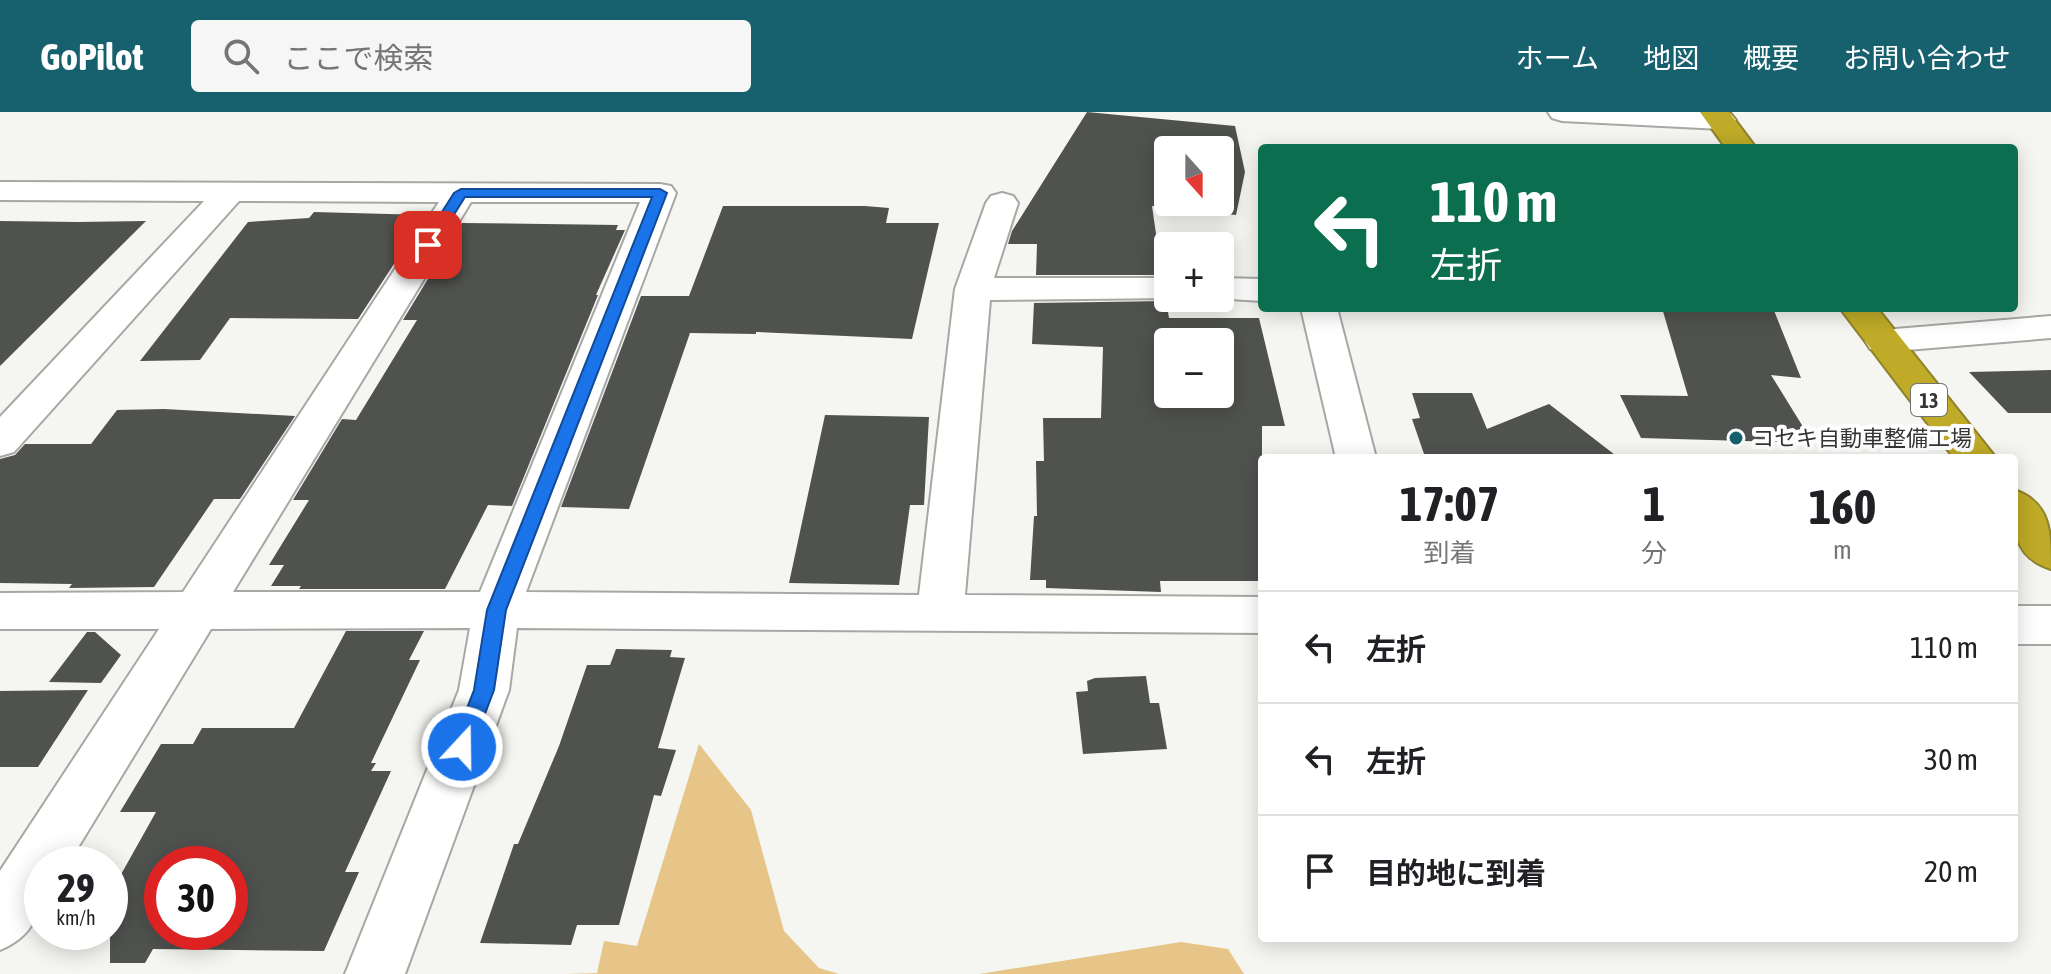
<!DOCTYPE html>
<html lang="ja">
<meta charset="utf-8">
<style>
body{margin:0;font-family:"Asap Condensed","Noto Sans JP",sans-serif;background:#f6f6f6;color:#202124;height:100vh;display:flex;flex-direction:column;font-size:30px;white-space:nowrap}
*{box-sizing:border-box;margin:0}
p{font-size:26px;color:#757577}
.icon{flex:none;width:44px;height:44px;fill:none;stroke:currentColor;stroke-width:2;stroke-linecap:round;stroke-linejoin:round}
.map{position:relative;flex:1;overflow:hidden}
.panel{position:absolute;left:1258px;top:342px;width:760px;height:488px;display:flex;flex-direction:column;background:#fff;border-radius:8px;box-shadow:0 4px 20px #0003}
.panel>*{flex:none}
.guide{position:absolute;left:1258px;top:32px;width:760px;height:168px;border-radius:8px;box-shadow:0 4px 20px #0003;background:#0b6e4f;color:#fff;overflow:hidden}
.needle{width:52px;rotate:159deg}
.fabs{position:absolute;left:1154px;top:24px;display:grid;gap:16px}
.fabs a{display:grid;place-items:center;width:80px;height:80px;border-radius:8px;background:#fff;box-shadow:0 4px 20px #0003;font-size:40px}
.speed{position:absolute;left:24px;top:734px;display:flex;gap:16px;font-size:40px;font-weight:700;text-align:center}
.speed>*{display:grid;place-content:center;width:104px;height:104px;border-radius:50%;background:#fff;box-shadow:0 4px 20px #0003;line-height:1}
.speed small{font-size:20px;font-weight:400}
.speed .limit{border:12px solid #d22;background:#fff;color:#111}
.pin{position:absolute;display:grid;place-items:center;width:68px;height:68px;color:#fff;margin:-34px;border-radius:16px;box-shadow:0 4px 12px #0006}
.me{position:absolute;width:88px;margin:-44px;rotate:21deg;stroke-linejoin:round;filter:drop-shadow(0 0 6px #0008)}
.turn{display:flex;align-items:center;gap:28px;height:168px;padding:0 40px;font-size:36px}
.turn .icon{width:104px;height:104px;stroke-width:2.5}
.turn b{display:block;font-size:56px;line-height:68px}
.eta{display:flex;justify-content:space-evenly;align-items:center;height:136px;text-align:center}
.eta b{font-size:48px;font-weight:700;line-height:56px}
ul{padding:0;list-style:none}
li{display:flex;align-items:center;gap:24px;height:112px;padding:0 40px;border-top:2px solid #e0e0e0}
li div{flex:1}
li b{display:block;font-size:30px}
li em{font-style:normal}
header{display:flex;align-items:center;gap:48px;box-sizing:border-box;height:112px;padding:0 40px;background:#17616f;color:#fff}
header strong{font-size:38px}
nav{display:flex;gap:44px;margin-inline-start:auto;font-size:28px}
.search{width:560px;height:72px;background:#f6f6f6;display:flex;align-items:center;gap:20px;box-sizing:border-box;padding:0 28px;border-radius:8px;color:#757577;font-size:30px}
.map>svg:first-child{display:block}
.green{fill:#e7c588}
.building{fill:#50524f;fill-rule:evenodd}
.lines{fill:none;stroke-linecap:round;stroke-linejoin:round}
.minor-casing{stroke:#a7a8a4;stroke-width:4}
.highway-casing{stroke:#8f822c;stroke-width:4}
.minor{fill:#fff;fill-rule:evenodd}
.highway{fill:#bfab27;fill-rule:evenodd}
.route{fill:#1a73e8;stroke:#114b97;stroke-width:2}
.poi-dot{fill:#17616f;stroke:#fff;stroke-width:3}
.labels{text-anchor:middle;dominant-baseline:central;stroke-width:8;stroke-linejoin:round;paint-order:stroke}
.shield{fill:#fff;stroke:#727271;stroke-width:2}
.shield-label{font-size:20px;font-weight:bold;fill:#353534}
.poi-label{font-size:22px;fill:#353534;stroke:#fff;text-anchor:start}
</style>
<header>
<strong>GoPilot</strong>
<div class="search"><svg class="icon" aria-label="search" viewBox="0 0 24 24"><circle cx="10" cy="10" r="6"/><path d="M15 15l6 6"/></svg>ここで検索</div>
<nav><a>ホーム</a><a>地図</a><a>概要</a><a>お問い合わせ</a></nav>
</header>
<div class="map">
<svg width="2051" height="862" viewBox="0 0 2051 862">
<rect width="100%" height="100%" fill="#f5f6f1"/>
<path class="green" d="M 699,632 L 751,698 L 784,819 L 819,856 L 839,862 L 565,862 L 597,861 L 604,829 L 637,834 Z
M 1181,830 L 1228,837 L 1244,862 L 979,862 Z"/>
<path class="building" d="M 1087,0 L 1235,14 L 1245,60 L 1236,103 L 1152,94 L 1162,163 L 1036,163 L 1037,132 L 1008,132 L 1012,119 ZM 1168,38 L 1220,38 L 1220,90 L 1168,90 Z
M 723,94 L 865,94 L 889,96 L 886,111 L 939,111 L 912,227 L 756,220 L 756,222 L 690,221 L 629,397 L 561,395 L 641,184 L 689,184 Z
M 314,100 L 426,103 L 358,207 L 230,206 L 200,248 L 140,249 L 248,110 L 309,106 Z
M 0,109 L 78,110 L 146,109 L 0,254 Z
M 462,111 L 618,113 L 616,118 L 625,118 L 596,183 L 598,183 L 512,394 L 488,393 L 445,477 L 299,477 L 301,474 L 271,474 L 284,453 L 269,453 L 309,388 L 293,388 L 342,307 L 356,308 L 417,208 L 403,208 Z
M 1166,189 L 1169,206 L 1259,206 L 1285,314 L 1262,314 L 1262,469 L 1160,469 L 1161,480 L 1046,476 L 1046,468 L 1030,468 L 1034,404 L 1037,404 L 1036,349 L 1044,349 L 1043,306 L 1101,306 L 1103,235 L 1032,232 L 1034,191 ZM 1168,230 L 1220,230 L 1220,282 L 1168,282 Z
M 1662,196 L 1773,196 L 1801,266 L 1771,263 L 1813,331 L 1641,326 L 1620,283 L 1688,284 Z
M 2051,258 L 2051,301 L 2008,301 L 1969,260 Z
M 1412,281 L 1472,281 L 1487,317 L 1549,292 L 1619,346 L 1419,346 L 1424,342 L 1412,307 L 1420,306 Z
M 164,297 L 295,304 L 240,387 L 214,387 L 154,475 L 69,476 L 72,472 L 0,471 L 0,347 L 15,343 L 25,332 L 91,332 L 117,298 Z
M 825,303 L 929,305 L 924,393 L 910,393 L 899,473 L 789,471 Z
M 346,519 L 424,519 L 409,548 L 420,548 L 371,651 L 376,651 L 371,659 L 391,659 L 345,760 L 359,760 L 324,839 L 153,837 L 145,851 L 110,851 L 110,782 L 156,700 L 120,700 L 161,632 L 193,632 L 202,616 L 294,616 ZM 162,752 L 230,752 L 230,820 L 162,820 Z
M 87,520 L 95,520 L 121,543 L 101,571 L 49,570 Z
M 616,537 L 672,538 L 670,545 L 685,546 L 658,636 L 676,638 L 661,684 L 654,683 L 619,813 L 577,813 L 571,833 L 480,831 L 514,732 L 518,732 L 559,634 L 587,553 L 610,553 Z
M 1146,564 L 1150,591 L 1159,591 L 1167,637 L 1083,642 L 1076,580 L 1088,579 L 1087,569 L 1095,566 Z
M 88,578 L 38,655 L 0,655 L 0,579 Z"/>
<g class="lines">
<defs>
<path id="minor" d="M 1548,0 L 1724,0 L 1731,2 L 1736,8 L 1731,14 L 1721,17 L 1562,9 L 1552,6 Z
M 0,70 L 660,72 L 671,74 L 676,81 L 526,480 L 919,483 L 955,177 L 986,91 L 991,84 L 1002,81 L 1013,84 L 1018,91 L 994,166 L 1168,166 L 1168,186 L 1174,186 L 990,188 L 965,483 L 1262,485 L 1262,521 L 517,516 L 509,578 L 405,862 L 345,862 L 459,578 L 470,516 L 211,517 L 68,752 L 42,752 C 42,791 41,821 0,838 L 0,759 L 159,517 L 0,517 L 0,481 L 183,480 L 439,90 L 239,89 L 14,340 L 0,344 L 0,305 L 204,89 L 0,88 ZM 471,90 L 640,90 L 480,480 L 233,480 Z
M 1220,166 L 1262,167 L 1262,189 L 1214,186 L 1220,186 Z
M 1301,196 L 1337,196 L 1376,346 L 1336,346 Z
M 2051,204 L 2051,226 L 1883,240 L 1870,237 L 1865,229 L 1870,221 L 1883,218 Z
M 2014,494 L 2051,494 L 2051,532 L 2014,532 Z"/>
<path id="highway" d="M 1700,0 L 1729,0 L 1756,36 L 1726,36 Z
M 1840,196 L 1877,196 L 1996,346 L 1954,346 Z
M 2014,378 C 2051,390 2051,421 2051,457 C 2010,444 2014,413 2014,378 Z"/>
</defs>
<use href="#minor" class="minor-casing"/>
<use href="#highway" class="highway-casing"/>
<use href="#minor" class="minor"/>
<use href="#highway" class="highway"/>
</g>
<path class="route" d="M 461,77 L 660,77 L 667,81 L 506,498 L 494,578 L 470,641 L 462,644 L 455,641 L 452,635 L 474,578 L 487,498 L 652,85 L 465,85 L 433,136 L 423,136 L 421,133 L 454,81 Z"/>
<circle class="poi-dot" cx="1736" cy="326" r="8"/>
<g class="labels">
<rect class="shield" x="1911" y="272" width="36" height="32" rx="6"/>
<g class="shield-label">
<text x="1929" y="288">13</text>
</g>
<g class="poi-label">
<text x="1752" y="326">コセキ自動車整備工場</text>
</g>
</g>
</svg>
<div class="fabs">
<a><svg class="needle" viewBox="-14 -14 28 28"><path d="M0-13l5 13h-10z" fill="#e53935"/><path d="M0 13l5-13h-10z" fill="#757577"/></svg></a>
<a>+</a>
<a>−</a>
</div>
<div class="speed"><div>29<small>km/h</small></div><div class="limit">30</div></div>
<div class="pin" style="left:428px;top:133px;background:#d93025"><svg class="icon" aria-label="arrive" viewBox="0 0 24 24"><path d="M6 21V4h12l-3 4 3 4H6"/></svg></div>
<svg class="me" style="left:462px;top:635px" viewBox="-20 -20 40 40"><circle r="17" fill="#1a73e8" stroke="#fff" stroke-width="3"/><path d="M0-11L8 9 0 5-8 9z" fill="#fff"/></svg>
<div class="guide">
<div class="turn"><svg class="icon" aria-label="left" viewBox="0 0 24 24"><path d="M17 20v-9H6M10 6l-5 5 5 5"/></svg><div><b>110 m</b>左折</div></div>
</div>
<section class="panel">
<div class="eta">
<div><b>17:07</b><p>到着</p></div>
<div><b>1</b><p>分</p></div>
<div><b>160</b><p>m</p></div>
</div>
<ul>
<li><svg class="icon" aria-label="left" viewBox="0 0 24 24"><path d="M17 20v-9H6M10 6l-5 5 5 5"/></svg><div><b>左折</b></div><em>110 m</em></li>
<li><svg class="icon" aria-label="left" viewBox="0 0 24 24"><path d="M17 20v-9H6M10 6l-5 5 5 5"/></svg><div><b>左折</b></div><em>30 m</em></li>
<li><svg class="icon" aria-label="arrive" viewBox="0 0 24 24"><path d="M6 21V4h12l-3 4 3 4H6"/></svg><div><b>目的地に到着</b></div><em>20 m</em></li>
</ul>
</section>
</div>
